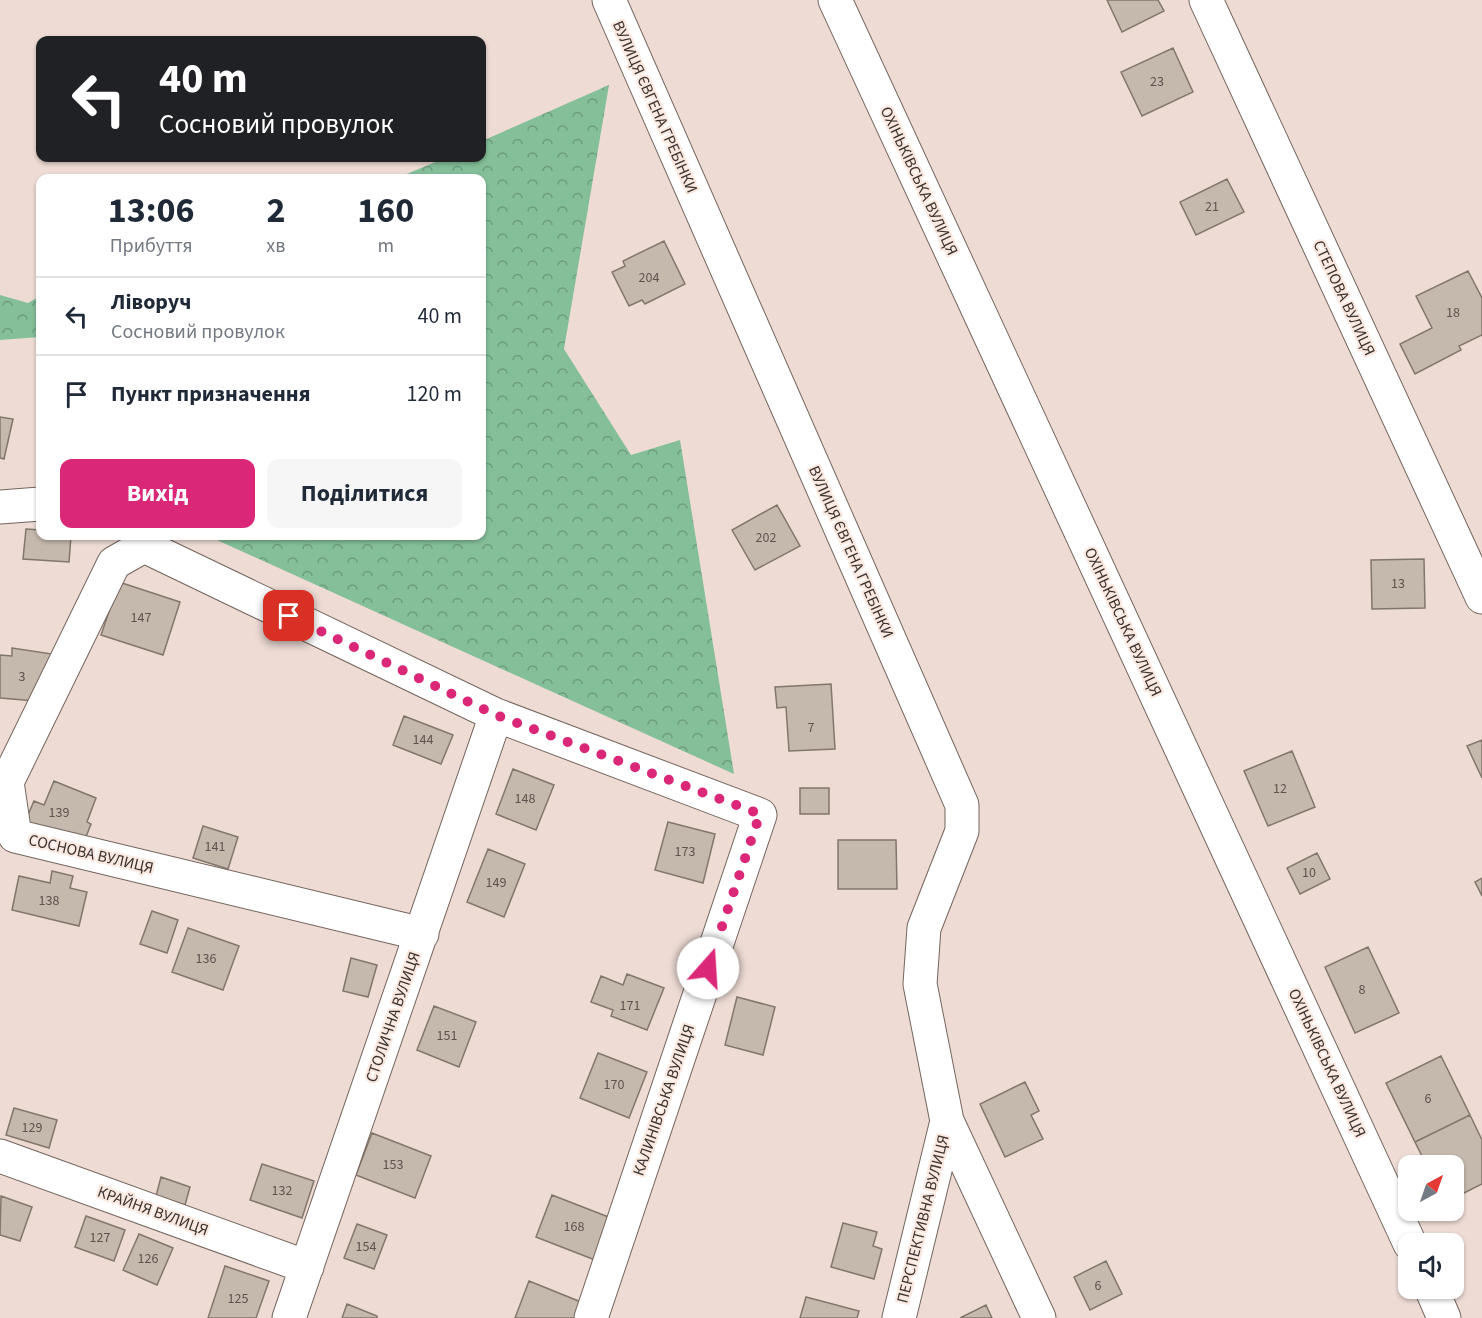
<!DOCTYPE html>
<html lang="uk">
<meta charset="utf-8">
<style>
body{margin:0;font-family:"Source Sans 3",sans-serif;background:#f6f6f7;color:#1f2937;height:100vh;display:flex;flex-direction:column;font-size:22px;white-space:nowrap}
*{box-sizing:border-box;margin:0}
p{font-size:20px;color:#747a83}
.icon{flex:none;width:33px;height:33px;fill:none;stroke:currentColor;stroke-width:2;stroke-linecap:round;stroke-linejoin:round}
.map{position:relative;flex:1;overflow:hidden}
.sheet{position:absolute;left:36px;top:174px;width:450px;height:366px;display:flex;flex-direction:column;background:#fff;border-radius:12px;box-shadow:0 2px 4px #0004}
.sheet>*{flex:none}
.banner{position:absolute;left:36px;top:36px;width:450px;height:126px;border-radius:12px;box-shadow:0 2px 4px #0004;background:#202124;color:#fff;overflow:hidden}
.needle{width:39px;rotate:40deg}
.tools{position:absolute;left:1398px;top:1155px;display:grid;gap:12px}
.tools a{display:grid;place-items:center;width:66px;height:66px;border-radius:12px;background:#fff;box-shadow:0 2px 4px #0004;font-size:30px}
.pin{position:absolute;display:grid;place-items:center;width:51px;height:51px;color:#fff;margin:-26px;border-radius:12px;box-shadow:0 3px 9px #0006}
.me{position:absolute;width:66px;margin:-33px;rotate:19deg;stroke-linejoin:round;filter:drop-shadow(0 0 4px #0008)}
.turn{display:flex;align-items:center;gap:21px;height:126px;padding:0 24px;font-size:27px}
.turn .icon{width:78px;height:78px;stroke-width:2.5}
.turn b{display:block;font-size:42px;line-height:51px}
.eta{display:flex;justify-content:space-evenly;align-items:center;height:102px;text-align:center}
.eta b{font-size:36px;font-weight:700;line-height:42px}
.cta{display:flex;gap:12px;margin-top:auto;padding:12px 24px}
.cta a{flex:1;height:69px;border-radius:12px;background:#db2777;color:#fff;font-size:24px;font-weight:700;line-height:69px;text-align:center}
.cta a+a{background:#f6f6f7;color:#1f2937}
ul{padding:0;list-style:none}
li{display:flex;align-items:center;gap:18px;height:78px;padding:0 24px;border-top:2px solid #e0e1e3}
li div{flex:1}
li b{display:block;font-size:22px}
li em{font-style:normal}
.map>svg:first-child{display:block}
.forest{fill:url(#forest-crowns)}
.building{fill:#c5b8ac;stroke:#82776b;stroke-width:1.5}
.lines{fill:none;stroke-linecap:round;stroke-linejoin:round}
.street-casing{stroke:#74655e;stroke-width:35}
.street{stroke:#fff;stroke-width:33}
.route{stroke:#db2777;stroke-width:10;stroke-dasharray:0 18}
.labels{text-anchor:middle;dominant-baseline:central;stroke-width:4.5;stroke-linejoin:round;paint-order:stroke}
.number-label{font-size:14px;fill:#5d544f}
.street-label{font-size:16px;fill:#3a3330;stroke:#fbe9e1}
</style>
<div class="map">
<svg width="1482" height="1318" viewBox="0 0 1482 1318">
<defs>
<pattern id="forest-crowns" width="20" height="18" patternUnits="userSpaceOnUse" patternTransform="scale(1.5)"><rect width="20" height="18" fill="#84bf99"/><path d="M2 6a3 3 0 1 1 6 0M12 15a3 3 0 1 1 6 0" fill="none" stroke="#6d9c7d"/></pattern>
</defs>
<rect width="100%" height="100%" fill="#eddbd4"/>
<path class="forest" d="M 609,85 L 564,349 L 631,455 L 680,440 L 734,774 L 208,536 L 482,536 L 482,178 L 397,178 L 445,158 L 482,158 L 482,141 Z
M 0,295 L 28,303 L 40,296 L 40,337 L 0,340 Z"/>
<path class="building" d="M 1107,0 L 1158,0 L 1164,11 L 1122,32 Z
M 1173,48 L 1193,92 L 1142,116 L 1121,72 Z
M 1227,179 L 1244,212 L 1196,235 L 1180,202 Z
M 664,241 L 685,284 L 645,304 L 642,300 L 629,306 L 612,272 L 625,266 L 623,261 Z
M 1468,271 L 1482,298 L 1482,335 L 1459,346 L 1461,350 L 1415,374 L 1400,344 L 1432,328 L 1416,296 Z
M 0,417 L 13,419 L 4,459 L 0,458 Z
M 777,505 L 800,546 L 755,570 L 732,530 Z
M 26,529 L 40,530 L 40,536 L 71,536 L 69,562 L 23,559 Z
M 1424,559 L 1425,608 L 1372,609 L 1371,560 Z
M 119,582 L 180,602 L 163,655 L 101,635 Z
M 12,648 L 52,654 L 35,701 L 0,698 L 0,655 L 12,656 Z
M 831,684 L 835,749 L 789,751 L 786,707 L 777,708 L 775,687 Z
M 404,716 L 453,735 L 441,764 L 393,745 Z
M 1482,740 L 1482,778 L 1467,746 Z
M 1292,751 L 1315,807 L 1268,826 L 1244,771 Z
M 513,769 L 554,785 L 536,830 L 496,814 Z
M 54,781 L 96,798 L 87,822 L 91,824 L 82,847 L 24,824 L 34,801 L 44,805 Z
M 800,788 L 829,788 L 829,814 L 800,814 Z
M 668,822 L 715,834 L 703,883 L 655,870 Z
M 203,826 L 238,837 L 228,869 L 193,858 Z
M 838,840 L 896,840 L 897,889 L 838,889 Z
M 488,849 L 525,864 L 504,917 L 467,902 Z
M 1317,853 L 1330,879 L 1300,894 L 1287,868 Z
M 52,871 L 73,876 L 70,888 L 87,892 L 79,926 L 12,910 L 19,876 L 50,883 Z
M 1482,878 L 1482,896 L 1475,882 Z
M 152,911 L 178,920 L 167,953 L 140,944 Z
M 188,928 L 239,946 L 223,990 L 172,972 Z
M 1368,947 L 1399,1013 L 1355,1033 L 1325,967 Z
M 351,958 L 377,965 L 368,997 L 343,991 Z
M 627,974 L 664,988 L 647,1030 L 611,1016 L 613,1010 L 591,1002 L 601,976 L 623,985 Z
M 737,997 L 775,1007 L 763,1055 L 725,1045 Z
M 434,1006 L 476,1022 L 459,1067 L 417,1050 Z
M 598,1053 L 647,1072 L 629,1118 L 580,1098 Z
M 1441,1056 L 1470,1115 L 1415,1142 L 1386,1083 Z
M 1025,1082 L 1039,1111 L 1031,1115 L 1043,1139 L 1005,1157 L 980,1104 Z
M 14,1108 L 57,1120 L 49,1148 L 6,1135 Z
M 1470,1115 L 1482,1140 L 1482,1184 L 1454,1198 L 1454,1166 L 1427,1166 L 1415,1142 Z
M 372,1133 L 431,1156 L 415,1198 L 356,1175 Z
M 262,1164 L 314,1181 L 302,1218 L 250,1200 Z
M 161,1177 L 190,1187 L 185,1205 L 156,1196 Z
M 552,1195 L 611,1218 L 595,1260 L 536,1237 Z
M 1,1196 L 32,1207 L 20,1241 L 0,1235 Z
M 86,1216 L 125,1230 L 114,1261 L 75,1247 Z
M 843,1223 L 877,1232 L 873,1246 L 882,1249 L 874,1279 L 831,1267 Z
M 357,1224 L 387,1235 L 374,1269 L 344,1258 Z
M 139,1234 L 173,1248 L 157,1285 L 123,1270 Z
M 1106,1261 L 1122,1294 L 1090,1310 L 1074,1277 Z
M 225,1266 L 269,1281 L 256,1318 L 208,1318 Z
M 529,1281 L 581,1302 L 574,1318 L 515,1318 Z
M 806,1297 L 859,1311 L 857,1318 L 800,1318 Z
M 347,1304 L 377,1316 L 377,1318 L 342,1318 Z
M 986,1305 L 992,1318 L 960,1318 Z"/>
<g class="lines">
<defs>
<path id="street" d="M 609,0 L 962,805 L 962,831 L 924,928 L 920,984 L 947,1121 L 1039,1318
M 835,0 L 1410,1244
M 1206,0 L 1482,597
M 0,507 L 40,504
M 422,934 L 15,836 L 7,782 L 114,563 L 144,546 L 496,715 L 760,815 L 591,1318
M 0,1156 L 307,1267
M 1431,1288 L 1444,1318
M 289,1318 L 496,715
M 899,1318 L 947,1121"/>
</defs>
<use href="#street" class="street-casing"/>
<use href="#street" class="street"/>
</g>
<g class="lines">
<path class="route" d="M 289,616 L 496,715 L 760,814 L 708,968"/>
</g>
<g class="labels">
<g class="number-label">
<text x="1157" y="82">23</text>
<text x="1212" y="207">21</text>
<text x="649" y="278">204</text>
<text x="1453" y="313">18</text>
<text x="766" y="538">202</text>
<text x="1398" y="584">13</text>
<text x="141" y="618">147</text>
<text x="22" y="677">3</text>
<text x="811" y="728">7</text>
<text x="423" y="740">144</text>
<text x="1280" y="789">12</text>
<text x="525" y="799">148</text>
<text x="59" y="813">139</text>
<text x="215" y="847">141</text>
<text x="685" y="852">173</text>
<text x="1309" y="873">10</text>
<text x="496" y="883">149</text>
<text x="49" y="901">138</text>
<text x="206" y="959">136</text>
<text x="1362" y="990">8</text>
<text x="630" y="1006">171</text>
<text x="447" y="1036">151</text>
<text x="614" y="1085">170</text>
<text x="1428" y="1099">6</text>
<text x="32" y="1128">129</text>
<text x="393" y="1165">153</text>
<text x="282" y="1191">132</text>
<text x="574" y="1227">168</text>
<text x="100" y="1238">127</text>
<text x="366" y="1247">154</text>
<text x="148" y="1259">126</text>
<text x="1098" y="1286">6</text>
<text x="238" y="1299">125</text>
</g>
<g class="street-label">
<text transform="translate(655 107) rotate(66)">ВУЛИЦЯ ЄВГЕНА ГРЕБІНКИ</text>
<text transform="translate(919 181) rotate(65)">ОХІНЬКІВСЬКА ВУЛИЦЯ</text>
<text transform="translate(1344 298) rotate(65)">СТЕПОВА ВУЛИЦЯ</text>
<text transform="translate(851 552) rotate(66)">ВУЛИЦЯ ЄВГЕНА ГРЕБІНКИ</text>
<text transform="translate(1123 622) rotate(65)">ОХІНЬКІВСЬКА ВУЛИЦЯ</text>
<text transform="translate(91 854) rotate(13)">СОСНОВА ВУЛИЦЯ</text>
<text transform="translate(393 1017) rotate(-71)">СТОЛИЧНА ВУЛИЦЯ</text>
<text transform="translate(1327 1063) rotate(65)">ОХІНЬКІВСЬКА ВУЛИЦЯ</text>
<text transform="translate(664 1100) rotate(-71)">КАЛИНІВСЬКА ВУЛИЦЯ</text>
<text transform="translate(153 1211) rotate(20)">КРАЙНЯ ВУЛИЦЯ</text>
<text transform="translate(923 1219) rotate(-76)">ПЕРСПЕКТИВНА ВУЛИЦЯ</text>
</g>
</g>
</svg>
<div class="tools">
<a><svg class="needle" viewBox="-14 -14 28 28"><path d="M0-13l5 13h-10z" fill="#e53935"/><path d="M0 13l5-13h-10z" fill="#747a83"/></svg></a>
<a><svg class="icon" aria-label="sound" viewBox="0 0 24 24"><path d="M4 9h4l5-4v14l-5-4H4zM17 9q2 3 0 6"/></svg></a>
</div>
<div class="pin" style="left:289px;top:616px;background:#d93025"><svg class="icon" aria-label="arrive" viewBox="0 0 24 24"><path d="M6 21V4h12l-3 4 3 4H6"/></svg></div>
<svg class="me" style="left:708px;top:968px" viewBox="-20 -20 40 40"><circle r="19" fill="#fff"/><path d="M0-13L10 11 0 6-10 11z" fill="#db2777"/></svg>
<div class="banner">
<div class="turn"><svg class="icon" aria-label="left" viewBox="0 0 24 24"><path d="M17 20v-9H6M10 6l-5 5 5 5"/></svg><div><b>40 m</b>Сосновий провулок</div></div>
</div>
<section class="sheet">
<div class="eta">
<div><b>13:06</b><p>Прибуття</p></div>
<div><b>2</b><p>хв</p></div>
<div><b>160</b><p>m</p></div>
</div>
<ul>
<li><svg class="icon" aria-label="left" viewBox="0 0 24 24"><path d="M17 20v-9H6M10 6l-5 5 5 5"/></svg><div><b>Ліворуч</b><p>Сосновий провулок</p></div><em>40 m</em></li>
<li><svg class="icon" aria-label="arrive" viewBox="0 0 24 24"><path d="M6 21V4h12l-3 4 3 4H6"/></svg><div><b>Пункт призначення</b></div><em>120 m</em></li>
</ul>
<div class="cta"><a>Вихід</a><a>Поділитися</a></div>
</section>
</div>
